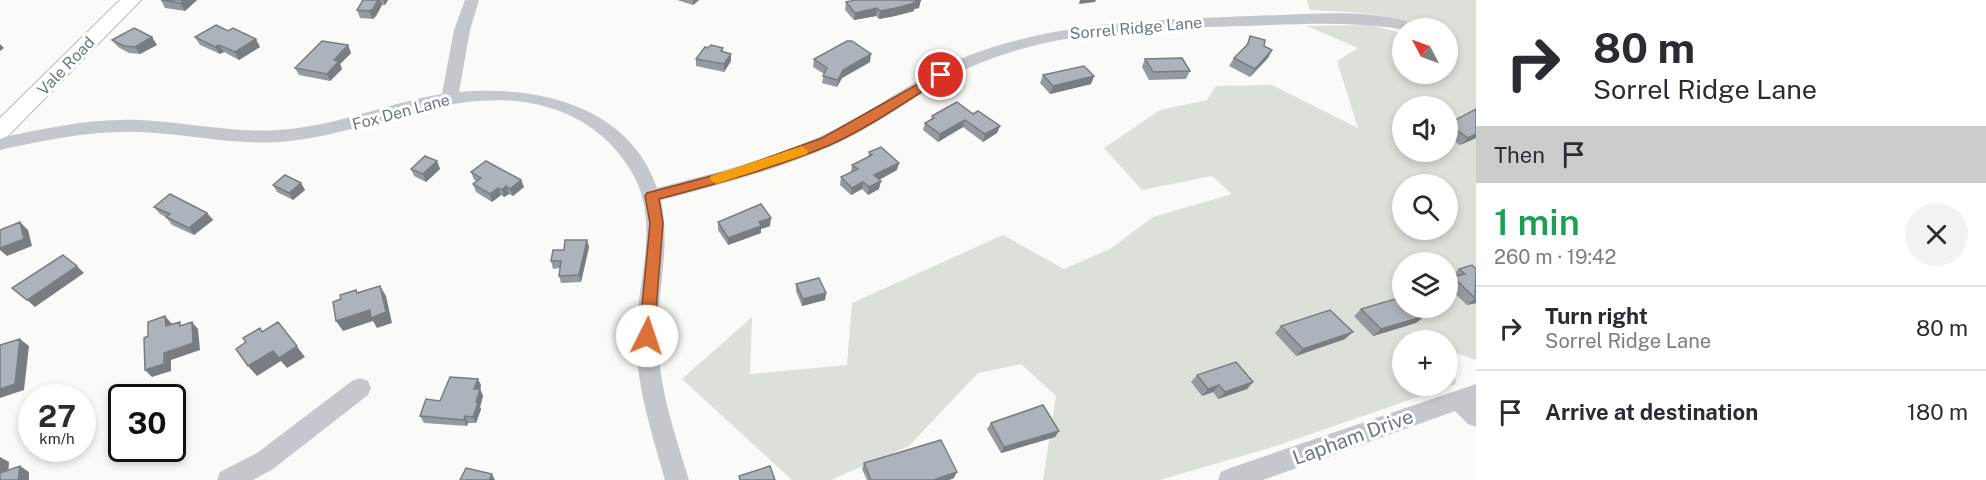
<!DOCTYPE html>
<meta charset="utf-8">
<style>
body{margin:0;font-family:"Public Sans",sans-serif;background:#f2f2f3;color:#2b2b33;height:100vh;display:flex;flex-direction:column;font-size:22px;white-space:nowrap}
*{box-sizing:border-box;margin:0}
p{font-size:20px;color:#7c7c81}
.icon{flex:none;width:33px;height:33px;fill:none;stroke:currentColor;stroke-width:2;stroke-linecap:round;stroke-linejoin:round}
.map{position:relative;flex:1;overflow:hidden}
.details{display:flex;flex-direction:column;background:#fff;width:510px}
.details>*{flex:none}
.banner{background:#fff;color:#2b2b33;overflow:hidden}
.needle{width:39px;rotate:311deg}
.tools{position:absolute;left:1392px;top:18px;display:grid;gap:12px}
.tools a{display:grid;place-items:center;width:66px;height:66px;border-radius:50%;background:#fff;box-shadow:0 3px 9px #0003;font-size:30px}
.speed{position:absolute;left:18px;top:384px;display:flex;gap:12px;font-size:30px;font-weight:700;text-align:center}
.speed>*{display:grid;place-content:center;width:78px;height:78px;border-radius:50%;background:#fff;box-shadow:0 3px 9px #0003;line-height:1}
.speed small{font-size:15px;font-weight:400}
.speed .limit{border:3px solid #111;border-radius:9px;background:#fff;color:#111}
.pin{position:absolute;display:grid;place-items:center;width:51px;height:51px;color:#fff;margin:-26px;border:3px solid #fff;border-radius:50%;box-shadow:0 2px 6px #0007}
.me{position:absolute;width:66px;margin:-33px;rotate:4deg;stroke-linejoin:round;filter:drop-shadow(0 0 4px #0008)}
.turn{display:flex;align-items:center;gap:21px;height:126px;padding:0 18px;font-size:27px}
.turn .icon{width:78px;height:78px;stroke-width:2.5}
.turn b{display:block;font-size:42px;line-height:51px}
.then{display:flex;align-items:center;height:57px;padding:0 18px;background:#0003;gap:12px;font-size:22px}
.round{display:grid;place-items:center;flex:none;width:63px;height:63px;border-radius:32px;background:#f2f2f3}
.overview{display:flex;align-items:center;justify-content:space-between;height:102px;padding:0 18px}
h1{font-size:36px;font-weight:600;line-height:45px;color:#1e9e55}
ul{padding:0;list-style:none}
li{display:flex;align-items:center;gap:18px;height:84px;padding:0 18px;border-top:2px solid #e1e1e2}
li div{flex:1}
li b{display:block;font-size:22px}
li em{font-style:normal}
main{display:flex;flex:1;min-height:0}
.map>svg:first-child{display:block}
.green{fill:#dbe0d9;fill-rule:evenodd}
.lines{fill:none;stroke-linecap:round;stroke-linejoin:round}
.major-casing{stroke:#b7bbbf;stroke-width:2}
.minor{fill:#c4c7cb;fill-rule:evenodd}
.major{fill:#fff;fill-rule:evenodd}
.wall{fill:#959aa0}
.shaded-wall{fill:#797d82}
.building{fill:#adb3ba;stroke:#797d82;stroke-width:1.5}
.route{fill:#d97139;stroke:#8d4925;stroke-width:1.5}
.slow{fill:#f59e0b}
.labels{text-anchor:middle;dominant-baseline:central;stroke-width:6;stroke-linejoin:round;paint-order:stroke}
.street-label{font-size:16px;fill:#6b7787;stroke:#fff}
.near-street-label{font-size:20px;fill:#6b7787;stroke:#fff}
</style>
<main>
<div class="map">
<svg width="1476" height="480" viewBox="0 0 1476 480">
<rect width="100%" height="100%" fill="#fafaf8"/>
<path class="green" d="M 1307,0 L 1476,0 L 1476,360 L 1450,351 L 1456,384 L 1276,446 L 1160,480 L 1043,480 L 1056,396 L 1021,364 L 978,373 L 909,446 L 831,480 L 792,480 L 682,379 L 752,317 L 750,374 L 847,365 L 852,303 L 1003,235 L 1064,269 L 1110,249 L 1153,217 L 1232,194 L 1212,176 L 1142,190 L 1104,148 L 1160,110 L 1207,100 L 1216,86 L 1272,85 L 1358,128 L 1337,61 L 1358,48 L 1307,26 L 1370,25 L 1402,33 L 1402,74 L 1448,74 L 1448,28 L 1415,28 L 1416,26 C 1382,12 1347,12 1310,10 ZM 1402,106 L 1448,106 L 1448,152 L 1402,152 ZM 1402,184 L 1448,184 L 1448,230 L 1402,230 ZM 1402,262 L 1448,262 L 1448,308 L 1402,308 ZM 1402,340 L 1448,340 L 1448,386 L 1402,386 Z"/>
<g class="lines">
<defs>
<path id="major" d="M 120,0 L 141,0 L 8,136 L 0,139 L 0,118 Z"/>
</defs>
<use href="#major" class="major-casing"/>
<path class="minor" d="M 465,0 L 479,0 L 470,30 L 459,92 C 536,85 629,105 657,188 C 717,172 778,158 834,130 C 880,107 921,74 970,55 C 1060,21 1157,20 1252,16 C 1303,15 1357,8 1406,21 L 1409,24 L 1401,29 C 1350,21 1299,24 1247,26 C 1158,28 1064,29 980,63 C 932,82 892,116 846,139 C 787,168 724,183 661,200 C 671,246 657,291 658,337 C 658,386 675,434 689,480 L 665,480 C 652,434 637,388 636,341 C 635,288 660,231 636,180 C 622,152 600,130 571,116 C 473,71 376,136 278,142 C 232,145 187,134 141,132 C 93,130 46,140 0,150 L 0,138 C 46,128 93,118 140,120 C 186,122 231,133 277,130 C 334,127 387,103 442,94 L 454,30 Z
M 360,378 L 368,381 L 371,388 L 368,395 L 273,469 L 253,480 L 217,480 L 220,472 L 257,453 L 352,381 Z
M 1476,384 L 1476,427 L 1468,424 L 1455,411 L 1263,480 L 1218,480 L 1221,472 L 1230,468 Z"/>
<use href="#major" class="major"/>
</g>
<path class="wall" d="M 161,0 L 197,0 L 185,11 L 165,8 Z
M 363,0 L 388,0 L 385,5 L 382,5 L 376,16 L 373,19 L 360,18 L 357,10 Z
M 677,0 L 699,0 L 693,5 Z
M 846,2 L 919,8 L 914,9 L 914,11 L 895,16 L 879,19 L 876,16 L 854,20 L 845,10 Z
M 1250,36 L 1264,46 L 1272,50 L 1268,58 L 1250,77 L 1229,66 L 1234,58 L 1245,48 Z
M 195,37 L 260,47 L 239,60 L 224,52 L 220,54 L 200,45 Z
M 112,40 L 157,45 L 140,54 L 129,53 L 118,47 Z
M 348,45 L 351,53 L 340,64 L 342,69 L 330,81 L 299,75 L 295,68 Z
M 708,48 L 723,48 L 723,52 L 731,61 L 724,72 L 696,66 L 696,59 Z
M 814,59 L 870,62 L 842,78 L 837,87 L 822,83 L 824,74 L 813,67 Z
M 1145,59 L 1190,71 L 1186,79 L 1149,80 L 1142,67 Z
M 1043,75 L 1094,76 L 1091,84 L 1050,94 L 1040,83 Z
M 973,114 L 1000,126 L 997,133 L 983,142 L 963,127 L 938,142 L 923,130 L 925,123 L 931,119 L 932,116 Z
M 1448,124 L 1476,138 L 1460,145 L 1448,137 Z
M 869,152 L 897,170 L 879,180 L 879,189 L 868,195 L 862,189 L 851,195 L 840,185 L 841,177 L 851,172 L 852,165 L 868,157 Z
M 437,161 L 440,169 L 426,182 L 414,176 L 411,169 Z
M 471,172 L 521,180 L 524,187 L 513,196 L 509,194 L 504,197 L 501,195 L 492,202 L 476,192 L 473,184 L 477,181 L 474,180 Z
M 301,183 L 305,190 L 293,200 L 277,192 L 273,185 Z
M 154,207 L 207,213 L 213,220 L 194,235 L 172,225 L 166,217 L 160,214 Z
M 718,222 L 770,226 L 761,229 L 761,233 L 728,245 L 718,230 Z
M 587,240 L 589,247 L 581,282 L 561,283 L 559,276 L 560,268 L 553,269 L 551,261 L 564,250 Z
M 1459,269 L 1476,269 L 1476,303 L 1467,305 L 1448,287 L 1448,282 L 1453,278 L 1451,276 Z
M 796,284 L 826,293 L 825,300 L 802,306 L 796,291 Z
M 1361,309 L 1416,323 L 1373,336 L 1354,316 Z
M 1281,326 L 1345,339 L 1296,356 L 1275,333 Z
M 1197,375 L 1253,382 L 1247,389 L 1218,399 L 1213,392 L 1202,396 L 1191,382 Z
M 481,385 L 480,389 L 483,396 L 480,407 L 481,409 L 476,423 L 468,423 L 467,426 L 424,423 L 420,416 Z
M 991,423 L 1055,437 L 1001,453 L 987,429 Z
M 864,463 L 954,478 L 949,480 L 867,480 L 862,469 Z"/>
<path class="shaded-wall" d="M 184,0 L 197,0 L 185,11 L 180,3 Z
M 378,0 L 380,0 L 382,5 L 376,16 L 373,19 L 369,11 Z
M 383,0 L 388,0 L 385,5 Z
M 693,0 L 699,0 L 693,5 Z
M 921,0 L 919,8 L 914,9 L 914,11 L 895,16 L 879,19 L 880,11 Z
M 1080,0 L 1096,0 L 1095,2 L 1079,4 Z
M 877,8 L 876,16 L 854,20 L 855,13 Z
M 152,37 L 157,45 L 140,54 L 135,47 Z
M 256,39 L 260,47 L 239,60 L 235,52 Z
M 0,44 L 4,48 L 0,51 Z
M 219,45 L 224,52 L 220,54 L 215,47 Z
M 348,45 L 351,53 L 340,64 L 342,69 L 330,81 L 327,74 L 334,60 Z
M 1272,50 L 1268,58 L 1250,77 L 1255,69 Z
M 731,54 L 731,61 L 724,72 L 724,64 Z
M 871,54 L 870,62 L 842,78 L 837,87 L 838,80 L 843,70 Z
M 1094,76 L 1091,84 L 1050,94 L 1053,86 Z
M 965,120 L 963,127 L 938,142 L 940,134 Z
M 1000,126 L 997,133 L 983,142 L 985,134 Z
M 1476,134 L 1476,138 L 1460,145 L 1468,138 Z
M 437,161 L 440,169 L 426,182 L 423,174 Z
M 899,163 L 897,170 L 873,183 L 874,175 Z
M 521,180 L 524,187 L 513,196 L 510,189 Z
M 881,181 L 879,189 L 868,195 L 869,187 Z
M 863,182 L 862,189 L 851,195 L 852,188 Z
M 301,183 L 305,190 L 293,200 L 289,193 Z
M 506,186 L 509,194 L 504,197 L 502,190 Z
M 498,188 L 501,195 L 492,202 L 490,194 Z
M 207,213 L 213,220 L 194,235 L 189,228 Z
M 771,218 L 770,226 L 761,229 L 761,233 L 728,245 L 728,238 L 759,222 Z
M 20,222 L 28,230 L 32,246 L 7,256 L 0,250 L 0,248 Z
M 587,240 L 589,247 L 581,282 L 579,275 Z
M 77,266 L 84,273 L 35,307 L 27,300 Z
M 380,286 L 386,296 L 392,323 L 377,328 L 373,321 L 343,331 L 336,321 Z
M 826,293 L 825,300 L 802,306 L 803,299 Z
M 1476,298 L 1476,303 L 1467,305 Z
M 165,316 L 172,324 L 173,333 L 166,326 Z
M 1425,316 L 1416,323 L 1373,336 L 1381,329 Z
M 192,322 L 198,329 L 200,350 L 171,360 L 171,371 L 152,377 L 145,370 L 164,353 Z
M 278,322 L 305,357 L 287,368 L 281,361 L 257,376 L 248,366 Z
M 1353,332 L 1345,339 L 1296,356 L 1303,349 Z
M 20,339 L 29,346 L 24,390 L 0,398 L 0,389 Z
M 478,379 L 481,385 L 478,395 L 474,389 Z
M 1253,382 L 1247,389 L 1218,399 L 1225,392 Z
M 1219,385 L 1213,392 L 1202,396 L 1208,389 Z
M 480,389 L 483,396 L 480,407 L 481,409 L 476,423 L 473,417 L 476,402 Z
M 465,416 L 468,423 L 467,426 L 464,420 Z
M 1059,431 L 1055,437 L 1001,453 L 1004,447 Z
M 0,457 L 9,462 L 8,480 L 0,475 Z
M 20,466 L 29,472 L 29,480 L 18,480 Z
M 957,472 L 954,478 L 949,480 L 933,480 Z
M 492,474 L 495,480 L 489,480 Z"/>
<path class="building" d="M 161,0 L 184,0 L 180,3 Z
M 363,0 L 378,0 L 373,9 L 369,11 L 357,10 Z
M 855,0 L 921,0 L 914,2 L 915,3 L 896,8 L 880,11 L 877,8 L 855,13 L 846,2 Z
M 216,25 L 228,31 L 233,28 L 256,39 L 235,52 L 219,45 L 215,47 L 195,37 Z
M 134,28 L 152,37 L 135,47 L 124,46 L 112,40 Z
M 1250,36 L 1265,40 L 1264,46 L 1272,50 L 1255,69 L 1234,58 L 1248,44 Z
M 322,41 L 348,45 L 334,60 L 339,61 L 327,74 L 295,68 Z
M 847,41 L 852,41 L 871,54 L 843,70 L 838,80 L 823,76 L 827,68 L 814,59 Z
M 711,45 L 723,48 L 721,51 L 731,54 L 724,64 L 696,59 L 705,47 L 708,48 Z
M 1182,58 L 1190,71 L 1153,72 L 1145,59 Z
M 1084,66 L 1094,76 L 1053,86 L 1043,75 Z
M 957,102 L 973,114 L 978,111 L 1000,126 L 985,134 L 965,120 L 940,134 L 925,123 L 934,118 L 932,116 Z
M 1476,109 L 1476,134 L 1468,138 L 1448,125 L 1448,124 Z
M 881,147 L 899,163 L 874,175 L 881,181 L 869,187 L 863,182 L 852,188 L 841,177 L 858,169 L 852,165 L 872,155 L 869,152 Z
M 425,156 L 437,161 L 423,174 L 411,169 Z
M 486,161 L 521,180 L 510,189 L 506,186 L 502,190 L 498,188 L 490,194 L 473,184 L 481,178 L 471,172 Z
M 285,175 L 301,183 L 289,193 L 273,185 Z
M 170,194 L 207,213 L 189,228 L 166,217 L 170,214 L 154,207 Z
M 761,204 L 771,218 L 759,222 L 761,226 L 728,238 L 718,222 Z
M 20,222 L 24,239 L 0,248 L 0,230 Z
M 565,240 L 587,240 L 579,275 L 559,276 L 561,261 L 551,261 L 553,250 L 564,250 Z
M 63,255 L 77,266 L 27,300 L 12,288 Z
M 1472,265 L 1476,269 L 1475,298 L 1453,277 L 1465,274 L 1459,269 Z
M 819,278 L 826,293 L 803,299 L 796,284 Z
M 380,286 L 386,312 L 371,318 L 370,310 L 336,321 L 333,302 L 341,299 L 340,295 L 356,290 L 357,293 Z
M 1402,297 L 1402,308 L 1416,308 L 1425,316 L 1381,329 L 1361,309 Z
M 1330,310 L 1353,332 L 1303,349 L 1281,326 Z
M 165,316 L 166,326 L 180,322 L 180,326 L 192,322 L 193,343 L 164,353 L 164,364 L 145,370 L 144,338 L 148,336 L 148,322 Z
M 278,322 L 297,346 L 279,358 L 273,351 L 248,366 L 236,349 L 246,342 L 243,338 L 260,328 L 262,332 Z
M 20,339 L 15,384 L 0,389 L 0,345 Z
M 1236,362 L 1253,382 L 1225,392 L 1219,385 L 1208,389 L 1197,375 Z
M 450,377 L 478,379 L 474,389 L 480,389 L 476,402 L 478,403 L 473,417 L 465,416 L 464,420 L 420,416 L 426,399 L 440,401 Z
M 1043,405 L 1059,431 L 1004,447 L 991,423 Z
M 941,440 L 957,472 L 933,480 L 871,480 L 864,463 Z
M 20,466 L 18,480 L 0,480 L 0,473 Z
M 770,466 L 775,480 L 740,480 L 739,476 Z
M 466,468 L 492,474 L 489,480 L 460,480 Z"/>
<path class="route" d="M 941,71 L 945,72 L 945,77 C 908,100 870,127 830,145 C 775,168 716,184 659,199 L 663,223 L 654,336 L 652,340 L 647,342 L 641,340 L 639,336 L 650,223 L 645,196 L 647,193 L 730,171 L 822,138 Z"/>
<path class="slow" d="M 802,146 L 808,151 L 807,154 L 716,184 L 709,179 L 711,176 Z"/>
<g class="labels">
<g class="street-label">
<text transform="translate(1136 28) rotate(-5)">Sorrel Ridge Lane</text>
<text transform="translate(66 66) rotate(-46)">Vale Road</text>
<text transform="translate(401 112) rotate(-15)">Fox Den Lane</text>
</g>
<g class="near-street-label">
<text transform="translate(1353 437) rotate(-20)">Lapham Drive</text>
</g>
</g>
</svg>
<div class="tools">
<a><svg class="needle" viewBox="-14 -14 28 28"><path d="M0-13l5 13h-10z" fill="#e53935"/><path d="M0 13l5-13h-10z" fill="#7c7c81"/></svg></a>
<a><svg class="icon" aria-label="sound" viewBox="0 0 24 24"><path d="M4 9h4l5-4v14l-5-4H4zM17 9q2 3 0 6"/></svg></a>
<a><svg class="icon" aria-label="search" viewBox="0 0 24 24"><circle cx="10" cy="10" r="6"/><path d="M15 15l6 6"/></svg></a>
<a><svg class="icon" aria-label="layers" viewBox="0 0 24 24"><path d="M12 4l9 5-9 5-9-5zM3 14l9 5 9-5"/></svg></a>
<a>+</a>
</div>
<div class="speed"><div>27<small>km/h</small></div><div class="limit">30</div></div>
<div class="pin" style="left:941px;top:75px;background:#d93025"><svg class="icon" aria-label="arrive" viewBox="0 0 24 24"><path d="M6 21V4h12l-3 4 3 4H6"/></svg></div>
<svg class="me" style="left:647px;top:336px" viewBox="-20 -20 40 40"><circle r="19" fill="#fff"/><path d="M0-13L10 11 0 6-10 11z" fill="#d97139"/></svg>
</div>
<section class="details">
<div class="banner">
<div class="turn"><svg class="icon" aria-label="right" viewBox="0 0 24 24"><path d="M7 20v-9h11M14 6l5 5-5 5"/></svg><div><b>80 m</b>Sorrel Ridge Lane</div></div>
<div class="then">Then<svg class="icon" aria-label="arrive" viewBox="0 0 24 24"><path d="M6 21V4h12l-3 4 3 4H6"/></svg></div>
</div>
<div class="overview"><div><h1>1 min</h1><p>260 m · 19:42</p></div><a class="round"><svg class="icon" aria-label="close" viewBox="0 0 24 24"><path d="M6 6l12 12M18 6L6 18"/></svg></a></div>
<ul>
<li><svg class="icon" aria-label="right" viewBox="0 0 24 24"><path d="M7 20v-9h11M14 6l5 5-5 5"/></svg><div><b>Turn right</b><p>Sorrel Ridge Lane</p></div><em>80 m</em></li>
<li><svg class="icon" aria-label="arrive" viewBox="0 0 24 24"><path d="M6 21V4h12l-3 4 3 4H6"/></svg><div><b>Arrive at destination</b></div><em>180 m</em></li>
</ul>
</section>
</main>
